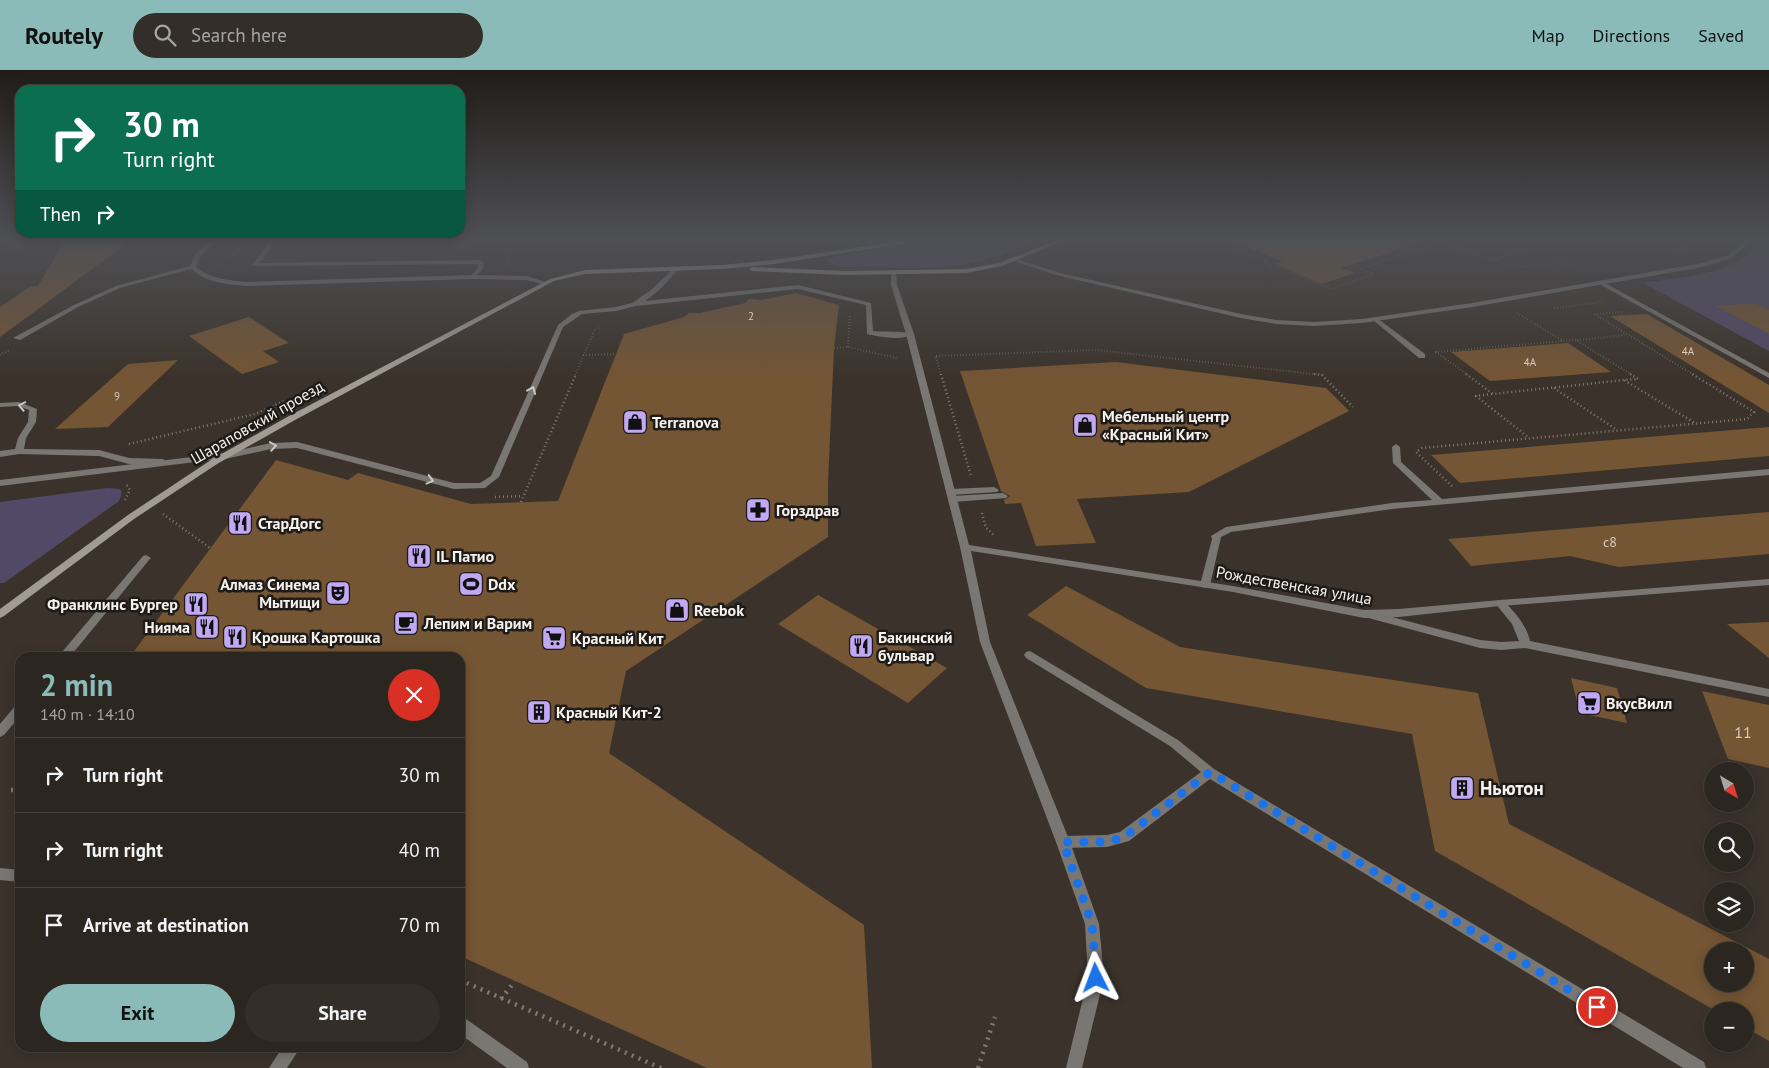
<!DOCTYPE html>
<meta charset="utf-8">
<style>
body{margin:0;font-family:"PT Sans",sans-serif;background:#342e29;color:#f1f3f6;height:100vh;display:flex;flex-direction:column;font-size:19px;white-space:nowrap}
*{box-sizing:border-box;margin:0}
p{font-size:16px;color:#a6a5a5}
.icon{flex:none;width:28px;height:28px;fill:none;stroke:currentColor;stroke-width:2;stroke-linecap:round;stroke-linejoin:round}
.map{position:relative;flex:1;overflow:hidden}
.drawer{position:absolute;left:15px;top:582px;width:450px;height:400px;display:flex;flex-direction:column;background:#2c2620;border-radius:15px;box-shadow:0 2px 12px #0003,0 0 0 1px #48433e}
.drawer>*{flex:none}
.hud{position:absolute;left:15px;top:15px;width:450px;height:152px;border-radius:15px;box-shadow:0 2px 12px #0003,0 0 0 1px #48433e;background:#0b6e4f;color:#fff;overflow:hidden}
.needle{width:32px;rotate:142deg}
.tools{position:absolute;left:1704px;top:692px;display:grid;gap:10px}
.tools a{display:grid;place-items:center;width:50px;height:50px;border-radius:50%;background:#2c2620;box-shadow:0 2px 12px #0003,0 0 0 1px #48433e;font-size:25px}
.pin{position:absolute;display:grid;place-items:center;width:42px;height:42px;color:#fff;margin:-21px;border:2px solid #fff;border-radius:50%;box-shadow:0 1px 5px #0007}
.me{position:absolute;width:55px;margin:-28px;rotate:357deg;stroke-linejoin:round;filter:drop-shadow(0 0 4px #0008)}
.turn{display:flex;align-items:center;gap:18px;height:105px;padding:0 25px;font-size:22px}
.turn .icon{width:65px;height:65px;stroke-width:2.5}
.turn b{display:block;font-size:35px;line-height:42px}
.then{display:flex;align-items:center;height:48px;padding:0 25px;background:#0003;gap:10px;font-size:19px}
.round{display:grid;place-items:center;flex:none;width:52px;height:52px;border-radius:26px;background:#342e29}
.head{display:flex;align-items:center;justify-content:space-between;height:85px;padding:0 25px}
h1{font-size:30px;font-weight:800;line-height:38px;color:#8bbbb9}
.cta{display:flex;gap:10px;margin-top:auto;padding:10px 25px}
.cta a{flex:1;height:58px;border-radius:30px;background:#8bbbb9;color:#111;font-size:20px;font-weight:800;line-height:58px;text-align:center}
.cta a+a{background:#342e29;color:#f1f3f6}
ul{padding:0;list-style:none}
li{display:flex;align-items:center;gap:15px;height:75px;padding:0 25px;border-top:1px solid #48433e}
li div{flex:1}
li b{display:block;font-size:19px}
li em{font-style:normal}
header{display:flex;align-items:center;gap:30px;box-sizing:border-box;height:70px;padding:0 25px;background:#8bbbb9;color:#111}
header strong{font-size:24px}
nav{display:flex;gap:28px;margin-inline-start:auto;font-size:18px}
.search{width:350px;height:45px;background:#342e29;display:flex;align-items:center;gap:12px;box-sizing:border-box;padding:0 18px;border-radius:28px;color:#a6a5a5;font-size:19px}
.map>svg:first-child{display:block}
.green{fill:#524967}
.building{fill:#745534;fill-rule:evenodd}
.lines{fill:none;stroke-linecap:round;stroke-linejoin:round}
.path-far2{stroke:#827b74;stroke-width:2;stroke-dasharray:0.5 2.5;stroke-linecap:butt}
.path-far1{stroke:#827b74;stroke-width:2.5;stroke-dasharray:1 3;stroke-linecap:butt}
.path{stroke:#827b74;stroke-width:4.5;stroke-dasharray:2 5.5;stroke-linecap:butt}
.service{fill:#7a7672;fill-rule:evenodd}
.minor{fill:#7a7672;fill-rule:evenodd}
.secondary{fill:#a19b94;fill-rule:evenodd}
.oneway{stroke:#cbc6c1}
.route{stroke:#1a73e8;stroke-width:9;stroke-dasharray:0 16.2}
.labels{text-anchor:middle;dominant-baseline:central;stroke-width:5;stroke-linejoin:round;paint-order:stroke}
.far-number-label{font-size:11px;fill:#d6cabe}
.number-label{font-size:14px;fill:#d6cabe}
.poi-label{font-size:16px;font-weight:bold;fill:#f6f1ec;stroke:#1f1b18;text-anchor:start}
.street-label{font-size:16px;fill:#f6f1ec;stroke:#1f1b18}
.near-number-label{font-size:16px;fill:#d6cabe}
.near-poi-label{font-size:19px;font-weight:bold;fill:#f6f1ec;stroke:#1f1b18;text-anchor:start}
</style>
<header>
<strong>Routely</strong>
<div class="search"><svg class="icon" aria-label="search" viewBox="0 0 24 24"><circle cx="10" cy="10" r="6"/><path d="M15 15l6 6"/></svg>Search here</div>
<nav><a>Map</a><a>Directions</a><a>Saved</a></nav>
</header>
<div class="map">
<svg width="1769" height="998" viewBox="0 0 1769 998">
<rect width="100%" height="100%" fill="#3b332b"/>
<path class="green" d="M 942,169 L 1044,169 C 1021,178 997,188 972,193 C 930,201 884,197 842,197 L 829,193 L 827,190 L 837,186 Z
M 1762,169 L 1769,169 L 1769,281 L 1643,213 C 1683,206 1737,206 1762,169 Z
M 107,418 L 120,419 L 122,423 L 119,431 L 4,513 L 0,513 L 0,432 Z"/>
<path class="building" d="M 66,169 L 133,169 L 0,267 L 0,237 L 31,216 L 38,216 Z
M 1228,169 L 1419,169 L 1420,173 L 1341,198 L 1355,203 L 1322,214 L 1274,194 L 1283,192 Z
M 796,223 L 839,235 L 834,278 L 828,412 L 828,467 L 626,601 L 609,683 L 864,855 L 872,998 L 707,998 L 460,886 L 460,588 L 129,588 L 276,390 L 348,410 L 358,403 L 471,434 L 558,431 L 624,264 L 684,247 L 689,243 L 700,243 L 745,233 L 749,229 L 761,230 Z
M 1755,233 L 1769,240 L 1769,264 L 1716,236 Z
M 1647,244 L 1769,315 L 1769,343 L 1610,246 Z
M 249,247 L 289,273 L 263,281 L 279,292 L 242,304 L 189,266 Z
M 1568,273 L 1611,302 L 1490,311 L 1451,282 Z
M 178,290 L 108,357 L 55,359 L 128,294 Z
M 1116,292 L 1326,318 L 1349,341 L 1189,422 L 1077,429 L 1096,473 L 1036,476 L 1021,433 L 1005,434 L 1004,430 L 1010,426 L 1001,421 L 960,301 Z
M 1769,357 L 1769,386 L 1460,413 L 1431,385 Z
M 1769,442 L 1769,484 L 1619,497 L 1570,486 L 1471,496 L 1448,469 Z
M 1066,516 L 1180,577 L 1478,623 L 1509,754 L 1769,889 L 1769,971 L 1745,957 L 1745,941 L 1716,941 L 1435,781 L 1412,664 L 1146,618 L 1027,545 ZM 1712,881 L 1745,881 L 1745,914 L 1712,914 Z
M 818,525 L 947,598 L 908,633 L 778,554 Z
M 1769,552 L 1769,588 L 1727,554 Z
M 1571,608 L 1617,618 L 1627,653 L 1580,643 Z
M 1702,621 L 1769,635 L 1769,698 L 1728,689 Z"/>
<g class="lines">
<path class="path-far2" d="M 1214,169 L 1269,191 L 1264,192 L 1331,219 L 1374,204 L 1361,199 L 1441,172 L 1493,190 L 1550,169
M 1657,169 L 1683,182
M 1673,169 L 1688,182
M 1079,173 L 1087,169
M 1494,190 L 1523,197 L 1561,191 L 1582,199
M 506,194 L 515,169
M 221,195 L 251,169
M 1554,238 L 1602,232
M 1622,242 L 1594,244 L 1694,305
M 1517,243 L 1563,271 L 1576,270 L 1632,305
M 1577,270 L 1625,265
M 848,277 L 850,244
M 834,278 L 848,277 L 897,288
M 0,285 L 10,280
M 583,285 L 616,284
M 936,286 L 1096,280 L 1322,305
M 936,287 L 941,305
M 575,305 L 595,259 L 600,258
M 1468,305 L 1436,282 L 1563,271"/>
<path class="path-far1" d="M 941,304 L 971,406
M 1314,304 L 1322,305 L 1353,337
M 1466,304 L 1493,324 L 1624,310
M 1630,304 L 1638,309 L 1624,310 L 1695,353
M 1554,318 L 1617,360
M 1492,324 L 1476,326 L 1529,368
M 129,374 L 255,344 L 284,331
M 1452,416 L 1416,382 L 1422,378 L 1747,349 L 1754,342 L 1692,304
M 495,427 L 523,426
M 125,430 L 130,420 L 126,414
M 521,432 L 576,304
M 982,443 L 986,458 L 994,465
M 163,444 L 210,478"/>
<path class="path" d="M 11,720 L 20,720
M 460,910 L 661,998
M 501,929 L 515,911
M 978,998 L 995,947"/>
<path class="service" d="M 271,169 L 277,169 L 260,193 L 481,190 L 484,192 L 483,199 L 473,209 L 470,207 L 477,199 L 478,194 L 253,196 L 252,195 Z
M 864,169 L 870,169 L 878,177 L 873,178 Z
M 193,195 L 196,197 L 195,198 L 120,218 L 78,237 L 20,270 L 13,268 L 74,235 L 116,216 Z
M 675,197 L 678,199 C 669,211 658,222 645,231 L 798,215 L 871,233 L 873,261 C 881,262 908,261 914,264 C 902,271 879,267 867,264 L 866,235 L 798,219 L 636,236 L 616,241 L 582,244 L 563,257 L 499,407 L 485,418 L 454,419 L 297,378 L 271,379 L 225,389 L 221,386 L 222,384 L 271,373 L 297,372 L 454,413 L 480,413 L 491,406 L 558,255 L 572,244 L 579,241 L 616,237 L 632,233 L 651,220 Z
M 1599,212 L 1603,212 L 1769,303 L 1769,308 L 1599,214 Z
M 1373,248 L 1377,248 L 1425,284 L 1425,288 L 1419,288 L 1373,250 Z
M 19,332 L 37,339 L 36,352 L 26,368 L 24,379 L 99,380 L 129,388 L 163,389 L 167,392 L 163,395 L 129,394 L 99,386 L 19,384 L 0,387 L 0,381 L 15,379 L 18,368 L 28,352 L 29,340 L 18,336 L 0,337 L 0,333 Z
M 1396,374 L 1400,377 L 1401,392 L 1442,429 L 1769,399 L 1769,405 L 1392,439 L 1231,462 L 1221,467 L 1210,515 L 1205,518 L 1201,517 L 1200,515 L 1212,469 L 1211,466 L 1226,457 L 1392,433 L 1432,430 L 1393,393 L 1392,377 Z
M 994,417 L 999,420 L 997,422 L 951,425 L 946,422 L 951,419 Z
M 1003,423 L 1008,426 L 1006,428 L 953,432 L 948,429 L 953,426 Z
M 146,485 L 151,488 L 149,490 L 69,588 L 57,588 L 143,486 Z
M 1500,530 L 1504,531 C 1515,543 1526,554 1530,571 L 1769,619 L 1769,627 L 1525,578 L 1501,580 L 1480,578 L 1361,546 L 1360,544 L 1365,540 L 1480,570 L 1501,572 L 1519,571 L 1512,554 L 1495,533 Z
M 1030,581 L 1178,670 L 1214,699 L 1704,992 L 1706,998 L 1683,998 L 1210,709 L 1129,771 L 1107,777 L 1063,778 L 1058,776 L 1056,772 L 1058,768 L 1063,766 L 1107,765 L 1120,762 L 1201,702 L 1170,676 L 1026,588 L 1024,585 L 1026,582 Z
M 20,634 L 20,646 L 4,665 L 0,667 L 0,654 L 16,635 Z"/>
<path class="minor" d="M 212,169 L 218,169 L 201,185 L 196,197 C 210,209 228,210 246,212 L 473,205 L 527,206 L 548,213 L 545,215 L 527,210 L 473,209 L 246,216 C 226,214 204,213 190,197 L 196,183 Z
M 1749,169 L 1755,169 L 1731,188 L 1703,197 L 1472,237 L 1362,253 L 1314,256 L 1276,254 L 1241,248 L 1056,205 L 1011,190 L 1014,188 L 1060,203 L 1241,244 L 1276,250 L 1314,252 L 1362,249 L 1472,233 L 1702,193 L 1727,186 Z
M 891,202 L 896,203 L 897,215 L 914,264 L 969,475 L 1233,516 L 1364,540 L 1399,539 L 1500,530 L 1769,509 L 1769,515 L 1500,536 L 1399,547 L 1364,548 L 1233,522 L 971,481 L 990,572 L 1070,772 L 1099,854 L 1104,908 L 1082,998 L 1066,998 L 1088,908 L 1085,854 L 1056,772 L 980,572 L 960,477 L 906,264 L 891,215 Z
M 225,383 L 228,384 L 229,386 L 228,388 L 0,416 L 0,410 Z
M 0,798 L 20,800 L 20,812 L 0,810 Z
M 460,946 L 466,949 L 527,992 L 529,998 L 507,998 L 460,964 Z
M 282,978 L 300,978 L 287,998 L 269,998 Z"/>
<path class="secondary" d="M 913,169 L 925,169 L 922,171 L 774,194 L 721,199 L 585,204 L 554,211 L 295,350 L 217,394 L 134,449 L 4,546 L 0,548 L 0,539 L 128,445 L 211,390 L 289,346 L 550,209 L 585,200 L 721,195 L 774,190 Z
M 1060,169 L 1067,169 L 1002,196 L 966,203 L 846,205 L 752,201 L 749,199 L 752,197 L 846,201 L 966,199 L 999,193 Z"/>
</g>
<defs><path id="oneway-chevron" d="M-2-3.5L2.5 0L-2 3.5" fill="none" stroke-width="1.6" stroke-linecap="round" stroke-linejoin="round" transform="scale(1.25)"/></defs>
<g class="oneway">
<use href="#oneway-chevron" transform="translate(532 320) rotate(-67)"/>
<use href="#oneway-chevron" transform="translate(22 336) rotate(-169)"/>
<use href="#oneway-chevron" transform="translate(273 376) rotate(-9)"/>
<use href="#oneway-chevron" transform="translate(430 410) rotate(15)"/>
</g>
<linearGradient id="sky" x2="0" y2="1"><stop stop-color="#201c18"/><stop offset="0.55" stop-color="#4f5055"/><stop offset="1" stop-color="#4f5055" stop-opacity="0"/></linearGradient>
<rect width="1769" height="308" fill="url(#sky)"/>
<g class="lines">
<path class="route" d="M 1096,908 L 1092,854 L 1063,772 L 1107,772 L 1124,767 L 1210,702 L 1597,937"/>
</g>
<defs>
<symbol id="shop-square" viewBox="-11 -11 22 22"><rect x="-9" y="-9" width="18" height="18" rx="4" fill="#c0a8f3" stroke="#1f1b18"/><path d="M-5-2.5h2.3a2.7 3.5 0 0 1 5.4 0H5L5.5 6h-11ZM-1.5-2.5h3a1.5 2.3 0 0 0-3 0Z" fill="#111"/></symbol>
<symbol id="pharmacy-square" viewBox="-11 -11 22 22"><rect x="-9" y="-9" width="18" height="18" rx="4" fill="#c0a8f3" stroke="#1f1b18"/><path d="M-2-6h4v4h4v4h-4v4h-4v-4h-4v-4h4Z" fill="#111"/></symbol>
<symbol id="restaurant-square" viewBox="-11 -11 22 22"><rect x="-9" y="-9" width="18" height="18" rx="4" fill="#c0a8f3" stroke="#1f1b18"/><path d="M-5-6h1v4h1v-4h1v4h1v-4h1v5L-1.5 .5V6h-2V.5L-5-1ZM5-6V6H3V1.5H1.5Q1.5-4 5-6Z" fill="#111"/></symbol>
<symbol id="stadium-square" viewBox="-11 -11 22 22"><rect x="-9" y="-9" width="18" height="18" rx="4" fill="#c0a8f3" stroke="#1f1b18"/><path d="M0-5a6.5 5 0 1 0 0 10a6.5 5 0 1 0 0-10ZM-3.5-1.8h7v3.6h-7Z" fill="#111"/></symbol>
<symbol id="theatre-square" viewBox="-11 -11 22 22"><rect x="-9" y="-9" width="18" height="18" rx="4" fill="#c0a8f3" stroke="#1f1b18"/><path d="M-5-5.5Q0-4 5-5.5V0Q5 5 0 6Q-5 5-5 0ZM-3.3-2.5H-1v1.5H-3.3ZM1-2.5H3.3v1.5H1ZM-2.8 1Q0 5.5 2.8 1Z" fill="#111"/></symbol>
<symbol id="cafe-square" viewBox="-11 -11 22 22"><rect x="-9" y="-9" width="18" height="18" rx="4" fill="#c0a8f3" stroke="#1f1b18"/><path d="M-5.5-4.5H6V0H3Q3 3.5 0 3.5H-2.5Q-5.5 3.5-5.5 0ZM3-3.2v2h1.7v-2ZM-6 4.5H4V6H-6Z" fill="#111"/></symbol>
<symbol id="supermarket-square" viewBox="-11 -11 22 22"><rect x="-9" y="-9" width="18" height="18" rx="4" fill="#c0a8f3" stroke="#1f1b18"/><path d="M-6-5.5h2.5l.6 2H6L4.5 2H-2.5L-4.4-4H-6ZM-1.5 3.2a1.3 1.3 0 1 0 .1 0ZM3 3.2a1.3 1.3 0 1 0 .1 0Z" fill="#111"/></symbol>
<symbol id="building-square" viewBox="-11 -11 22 22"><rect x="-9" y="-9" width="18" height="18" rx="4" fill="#c0a8f3" stroke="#1f1b18"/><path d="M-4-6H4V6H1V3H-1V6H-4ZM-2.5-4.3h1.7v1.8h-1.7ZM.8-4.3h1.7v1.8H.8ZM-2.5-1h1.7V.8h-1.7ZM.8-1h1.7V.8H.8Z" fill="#111"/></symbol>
</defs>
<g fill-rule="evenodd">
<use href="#shop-square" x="621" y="338" width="28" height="28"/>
<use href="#shop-square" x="1071" y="341" width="28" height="28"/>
<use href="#pharmacy-square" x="744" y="426" width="28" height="28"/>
<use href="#restaurant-square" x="226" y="439" width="28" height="28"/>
<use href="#restaurant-square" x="405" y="472" width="28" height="28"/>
<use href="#stadium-square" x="457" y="500" width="28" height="28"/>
<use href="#theatre-square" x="324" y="509" width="28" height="28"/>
<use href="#restaurant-square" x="182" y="520" width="28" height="28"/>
<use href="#shop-square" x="663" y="526" width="28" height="28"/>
<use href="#cafe-square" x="392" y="539" width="28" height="28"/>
<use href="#restaurant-square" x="193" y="543" width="28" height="28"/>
<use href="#restaurant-square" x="221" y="553" width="28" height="28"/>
<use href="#supermarket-square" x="540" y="554" width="28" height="28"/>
<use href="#restaurant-square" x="847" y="562" width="28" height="28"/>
<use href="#supermarket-square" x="1575" y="619" width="28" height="28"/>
<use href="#building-square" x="525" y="628" width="28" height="28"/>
<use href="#building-square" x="1448" y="704" width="28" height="28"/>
</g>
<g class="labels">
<g class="far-number-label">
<text x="751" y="246">2</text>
<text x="1688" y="281">4А</text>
<text x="1530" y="292">4А</text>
<text x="117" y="326">9</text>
</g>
<g class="number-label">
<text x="1610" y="472">с8</text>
</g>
<g class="poi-label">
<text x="1102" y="346">Мебельный центр<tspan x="1102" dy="18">«Красный Кит»</tspan></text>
<text x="652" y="352">Terranova</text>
<text x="776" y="440">Горздрав</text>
<text x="258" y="453">СтарДогс</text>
<text x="436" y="486">IL Патио</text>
<text x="320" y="514" text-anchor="end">Алмаз Синема<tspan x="320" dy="18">Мытищи</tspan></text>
<text x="488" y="514">Ddx</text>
<text x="178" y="534" text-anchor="end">Франклинс Бургер</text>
<text x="694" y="540">Reebok</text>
<text x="424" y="553">Лепим и Варим</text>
<text x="190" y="557" text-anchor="end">Нияма</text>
<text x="252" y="567">Крошка Картошка</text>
<text x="878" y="567">Бакинский<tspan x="878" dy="18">бульвар</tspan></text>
<text x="572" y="568">Красный Кит</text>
<text x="1606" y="633">ВкусВилл</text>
<text x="556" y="642">Красный Кит-2</text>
</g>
<g class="street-label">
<text transform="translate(257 352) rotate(-30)">Шараповский проезд</text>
<text transform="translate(1294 515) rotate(10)">Рождественская улица</text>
</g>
<g class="near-number-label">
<text x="1743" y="662">11</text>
</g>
<g class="near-poi-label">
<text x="1480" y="718">Ньютон</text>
</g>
</g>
</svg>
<div class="tools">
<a><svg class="needle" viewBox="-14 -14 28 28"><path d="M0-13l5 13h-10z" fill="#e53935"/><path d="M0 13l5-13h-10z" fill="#a6a5a5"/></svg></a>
<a><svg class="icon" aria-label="search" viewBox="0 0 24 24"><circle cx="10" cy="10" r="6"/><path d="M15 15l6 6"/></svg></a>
<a><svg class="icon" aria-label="layers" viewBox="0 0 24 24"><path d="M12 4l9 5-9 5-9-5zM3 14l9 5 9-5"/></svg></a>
<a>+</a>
<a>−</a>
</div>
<div class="pin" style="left:1597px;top:937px;background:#d93025"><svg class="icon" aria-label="arrive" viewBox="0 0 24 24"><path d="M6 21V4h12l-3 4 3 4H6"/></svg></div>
<svg class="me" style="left:1096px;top:908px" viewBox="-20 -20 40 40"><path d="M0-17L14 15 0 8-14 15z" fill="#1a73e8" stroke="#fff" stroke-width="4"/></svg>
<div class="hud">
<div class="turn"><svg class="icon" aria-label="right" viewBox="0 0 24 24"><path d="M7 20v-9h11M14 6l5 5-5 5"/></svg><div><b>30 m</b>Turn right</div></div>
<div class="then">Then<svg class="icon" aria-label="right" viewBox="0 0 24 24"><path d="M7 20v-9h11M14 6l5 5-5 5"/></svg></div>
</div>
<section class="drawer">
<div class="head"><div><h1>2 min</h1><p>140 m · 14:10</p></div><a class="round" style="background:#d93025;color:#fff"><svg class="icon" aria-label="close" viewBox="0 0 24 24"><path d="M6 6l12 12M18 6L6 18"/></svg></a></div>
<ul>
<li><svg class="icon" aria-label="right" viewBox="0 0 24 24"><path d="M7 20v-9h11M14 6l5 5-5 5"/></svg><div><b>Turn right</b></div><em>30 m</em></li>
<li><svg class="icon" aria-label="right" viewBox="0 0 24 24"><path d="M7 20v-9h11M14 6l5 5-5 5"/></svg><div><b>Turn right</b></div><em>40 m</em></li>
<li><svg class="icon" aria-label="arrive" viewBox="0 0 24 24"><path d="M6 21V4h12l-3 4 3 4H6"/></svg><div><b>Arrive at destination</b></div><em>70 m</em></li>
</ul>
<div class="cta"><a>Exit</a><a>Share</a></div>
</section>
</div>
